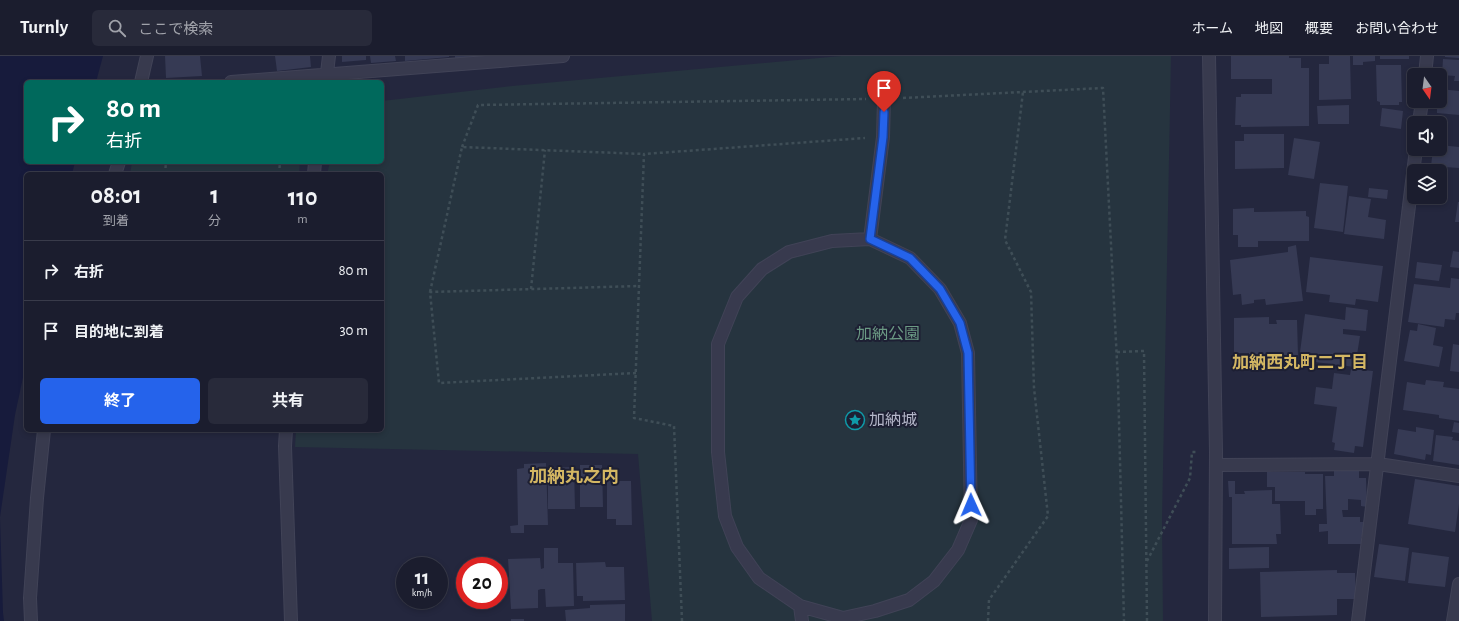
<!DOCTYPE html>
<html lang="ja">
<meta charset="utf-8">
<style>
body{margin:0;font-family:"Alegreya Sans","Noto Sans JP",sans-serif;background:#282a3a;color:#f1f3f6;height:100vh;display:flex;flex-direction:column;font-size:15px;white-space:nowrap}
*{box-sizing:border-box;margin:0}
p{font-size:13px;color:#a0a2aa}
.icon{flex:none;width:22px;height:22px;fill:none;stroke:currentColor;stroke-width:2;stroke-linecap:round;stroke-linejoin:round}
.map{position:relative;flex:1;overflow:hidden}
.sheet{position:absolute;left:24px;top:116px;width:360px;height:260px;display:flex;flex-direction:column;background:#1b1d2e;border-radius:6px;box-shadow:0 2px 6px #0003,0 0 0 1px #393b4a}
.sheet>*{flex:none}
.hud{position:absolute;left:24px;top:24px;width:360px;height:84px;border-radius:6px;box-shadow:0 2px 6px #0003,0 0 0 1px #393b4a;background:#00695c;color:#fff;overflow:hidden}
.needle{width:26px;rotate:166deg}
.tools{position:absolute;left:1407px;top:12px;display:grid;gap:8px}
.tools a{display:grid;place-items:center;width:40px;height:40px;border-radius:6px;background:#1b1d2e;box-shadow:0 2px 6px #0003,0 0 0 1px #393b4a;font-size:20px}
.speed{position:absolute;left:396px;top:501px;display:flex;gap:8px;font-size:20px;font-weight:700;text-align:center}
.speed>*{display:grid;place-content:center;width:52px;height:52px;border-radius:50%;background:#1b1d2e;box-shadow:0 2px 6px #0003,0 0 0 1px #393b4a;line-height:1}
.speed small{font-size:10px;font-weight:400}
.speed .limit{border:6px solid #d22;background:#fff;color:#111}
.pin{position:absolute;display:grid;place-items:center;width:34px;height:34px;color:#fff;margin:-41px -17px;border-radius:50% 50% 50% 0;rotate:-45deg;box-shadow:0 0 4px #0007}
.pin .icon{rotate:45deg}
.me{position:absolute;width:44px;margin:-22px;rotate:359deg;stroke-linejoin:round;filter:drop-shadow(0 0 3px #0008)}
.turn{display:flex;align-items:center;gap:14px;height:84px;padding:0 16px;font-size:18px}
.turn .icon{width:52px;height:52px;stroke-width:2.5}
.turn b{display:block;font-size:28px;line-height:34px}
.eta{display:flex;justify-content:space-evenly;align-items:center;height:68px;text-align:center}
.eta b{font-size:24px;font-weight:700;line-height:28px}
.button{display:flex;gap:8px;margin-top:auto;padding:8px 16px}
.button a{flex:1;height:46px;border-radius:6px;background:#2563eb;color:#fff;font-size:16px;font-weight:700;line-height:46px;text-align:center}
.button a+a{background:#282a3a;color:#f1f3f6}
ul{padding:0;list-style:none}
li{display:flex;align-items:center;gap:12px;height:60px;padding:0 16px;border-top:1px solid #393b4a}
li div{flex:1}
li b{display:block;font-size:15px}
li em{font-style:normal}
header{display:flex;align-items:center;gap:24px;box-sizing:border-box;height:56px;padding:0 20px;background:#1b1d2e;border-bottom:1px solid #393b4a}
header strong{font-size:19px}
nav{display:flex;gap:22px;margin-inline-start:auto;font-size:14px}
.search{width:280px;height:36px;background:#282a3a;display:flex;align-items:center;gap:10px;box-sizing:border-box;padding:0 14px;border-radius:6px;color:#a0a2aa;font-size:15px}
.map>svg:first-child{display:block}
.green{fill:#26343f}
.water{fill:#171b3c}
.building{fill:#363a54}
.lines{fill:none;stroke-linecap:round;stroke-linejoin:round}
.minor-casing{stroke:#414357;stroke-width:14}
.path{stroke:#3f4e57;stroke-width:2.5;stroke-dasharray:3 3;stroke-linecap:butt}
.minor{stroke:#383a4e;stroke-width:12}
.route-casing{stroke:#184099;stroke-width:10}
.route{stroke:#2563eb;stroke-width:7}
.labels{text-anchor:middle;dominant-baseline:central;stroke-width:4;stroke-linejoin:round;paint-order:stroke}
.park-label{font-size:16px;fill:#6b9a84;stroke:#1d1f33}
.poi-label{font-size:16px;fill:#b4b6c9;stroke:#1d1f33;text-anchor:start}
.neighbourhood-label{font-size:17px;font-weight:bold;fill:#d4b763;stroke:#1d1f33}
.quarter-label{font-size:18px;font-weight:bold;fill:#d4b763;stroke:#1d1f33}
</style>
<header>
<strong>Turnly</strong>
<div class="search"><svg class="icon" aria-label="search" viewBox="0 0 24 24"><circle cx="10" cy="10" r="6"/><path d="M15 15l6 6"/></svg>ここで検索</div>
<nav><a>ホーム</a><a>地図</a><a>概要</a><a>お問い合わせ</a></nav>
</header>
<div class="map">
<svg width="1459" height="565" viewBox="0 0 1459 565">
<rect width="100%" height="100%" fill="#24273e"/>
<path class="green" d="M 841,0 L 1171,0 L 1162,465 L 1163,565 L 652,565 L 638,398 L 295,391 L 296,374 L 382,374 L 382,118 L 327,118 L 330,106 L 382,106 L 382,45 L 512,30 Z
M 132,106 L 300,106 L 299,118 L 130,118 Z"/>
<path class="water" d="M 0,0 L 103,0 L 96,26 L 26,26 L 26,106 L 75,106 L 72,118 L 26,118 L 26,307 L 15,359 L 0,461 Z
M 0,462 L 3,557 L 4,565 L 0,565 Z"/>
<path class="building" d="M 165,0 L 200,0 L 202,20 L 166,22 Z
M 275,0 L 310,0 L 311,11 L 277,15 Z
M 342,0 L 366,0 L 366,4 L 342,6 Z
M 370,0 L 395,0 L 396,5 L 371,7 Z
M 405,0 L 449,0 L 449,1 L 405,5 Z
M 455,0 L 488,0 L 455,4 Z
M 1231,0 L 1289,0 L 1289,2 L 1301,2 L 1301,12 L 1309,12 L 1309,70 L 1241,71 L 1241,69 L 1235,69 L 1236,41 L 1241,41 L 1241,38 L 1272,38 L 1272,23 L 1231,23 Z
M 1329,0 L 1350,0 L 1351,43 L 1319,44 L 1319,8 L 1329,8 Z
M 1353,0 L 1375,0 L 1375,5 L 1363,6 L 1363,9 L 1353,9 Z
M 1380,0 L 1409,0 L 1409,3 L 1380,3 Z
M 1445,0 L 1459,0 L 1459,2 L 1445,1 Z
M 1443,3 L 1459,4 L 1459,25 L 1454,25 L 1455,20 L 1442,19 Z
M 1376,9 L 1401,9 L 1402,46 L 1399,46 L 1399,49 L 1380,49 L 1380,46 L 1377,45 Z
M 1440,33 L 1459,35 L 1459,59 L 1437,57 L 1437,45 L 1440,45 Z
M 1349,49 L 1349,68 L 1318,68 L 1317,50 Z
M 1382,52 L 1403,55 L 1401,73 L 1380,70 Z
M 1244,78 L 1284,78 L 1284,112 L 1235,113 L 1235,85 L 1244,85 Z
M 1294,82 L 1320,86 L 1314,123 L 1288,119 Z
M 1440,89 L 1459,91 L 1459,112 L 1431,110 L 1433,93 L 1440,93 Z
M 1320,127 L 1348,130 L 1343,176 L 1314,172 Z
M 1369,132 L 1388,134 L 1387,143 L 1368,141 Z
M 1349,140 L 1371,143 L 1368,161 L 1386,164 L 1384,183 L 1344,178 Z
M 1458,146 L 1459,146 L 1459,166 L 1455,166 Z
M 1254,152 L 1254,156 L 1306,155 L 1306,160 L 1309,161 L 1309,185 L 1258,185 L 1258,191 L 1238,191 L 1238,179 L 1233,179 L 1233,153 Z
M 1296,189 L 1303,245 L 1266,249 L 1265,243 L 1254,244 L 1254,247 L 1242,249 L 1241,238 L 1233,239 L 1230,204 L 1288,196 L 1288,191 Z
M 1453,195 L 1459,196 L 1459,212 L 1450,211 Z
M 1310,201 L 1383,210 L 1378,246 L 1356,243 L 1355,249 L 1329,246 L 1330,239 L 1306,236 Z
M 1417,206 L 1442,209 L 1439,225 L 1415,222 Z
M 1451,222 L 1459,223 L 1459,257 L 1456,257 L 1455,264 L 1445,263 L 1444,271 L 1408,266 L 1414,228 L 1450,232 Z
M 1346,251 L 1368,254 L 1366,275 L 1343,273 L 1343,278 L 1360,280 L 1355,311 L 1299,304 L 1305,258 L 1345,264 Z
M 1269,261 L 1269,268 L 1277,268 L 1276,264 L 1297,264 L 1298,299 L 1289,299 L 1289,303 L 1249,303 L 1249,297 L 1234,297 L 1234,262 Z
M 1418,268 L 1436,272 L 1433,289 L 1443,291 L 1439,311 L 1404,305 L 1410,274 L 1417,275 Z
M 1453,288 L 1459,289 L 1459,316 L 1450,315 Z
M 1351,313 L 1373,315 L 1363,391 L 1355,390 L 1354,397 L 1334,394 L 1335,387 L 1332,386 L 1337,351 L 1314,348 L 1316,331 L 1332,333 L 1334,317 L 1350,319 Z
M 1426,324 L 1444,326 L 1443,331 L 1459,333 L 1459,365 L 1439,362 L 1439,359 L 1403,354 L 1407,326 L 1425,329 Z
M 1454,366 L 1459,367 L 1459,377 L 1452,376 Z
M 1416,371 L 1434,374 L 1431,399 L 1426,398 L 1425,404 L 1394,398 L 1398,373 L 1416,376 Z
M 1436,379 L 1453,381 L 1452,384 L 1459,385 L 1459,409 L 1433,405 Z
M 546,407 L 548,469 L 524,469 L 524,477 L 511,477 L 510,470 L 518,469 L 517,413 L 524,412 L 524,408 Z
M 580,409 L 602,409 L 603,451 L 580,451 Z
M 574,411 L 575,453 L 548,453 L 548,412 Z
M 1334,415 L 1359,415 L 1359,422 L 1366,422 L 1367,451 L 1361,450 L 1361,444 L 1348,443 L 1348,454 L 1342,454 L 1343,461 L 1360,461 L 1360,466 L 1363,466 L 1363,480 L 1361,481 L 1361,488 L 1328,488 L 1328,475 L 1319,476 L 1319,468 L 1327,468 L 1325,420 L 1334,420 Z
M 1267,416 L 1305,416 L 1305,418 L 1323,418 L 1323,453 L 1316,453 L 1316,459 L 1305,459 L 1305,445 L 1275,445 L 1275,431 L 1267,431 Z
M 1415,423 L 1459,430 L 1459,448 L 1455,476 L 1408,468 Z
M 607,425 L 631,425 L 632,469 L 616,469 L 616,463 L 607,463 Z
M 1228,425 L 1235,425 L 1235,438 L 1245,438 L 1244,435 L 1272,434 L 1272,448 L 1280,448 L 1281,478 L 1276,478 L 1277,488 L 1232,488 L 1232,441 L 1229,441 Z
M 1379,488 L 1409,492 L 1405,525 L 1374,521 Z
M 1269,491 L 1269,512 L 1229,513 L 1229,492 Z
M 544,492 L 558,492 L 558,507 L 573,507 L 574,550 L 546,551 L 545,533 L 541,533 L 538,534 L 538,552 L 511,553 L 508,503 L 540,502 L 541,513 L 544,512 Z
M 1412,496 L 1449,501 L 1445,531 L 1408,527 Z
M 605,506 L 606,511 L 624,511 L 625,544 L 583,545 L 583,540 L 577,540 L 576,507 Z
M 1337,514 L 1337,517 L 1355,517 L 1356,543 L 1337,543 L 1337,559 L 1261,561 L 1260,516 Z
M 625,548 L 625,565 L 566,565 L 565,554 L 590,552 L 590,549 Z
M 511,563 L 524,563 L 524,565 L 511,565 Z"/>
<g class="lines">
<defs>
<path id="minor" d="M 1209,0 L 1216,396 L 1215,565
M 1425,19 L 1427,0
M 326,25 L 329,0
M 141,26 L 147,0
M 231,26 L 563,0
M 1419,67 L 1422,45
M 115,118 L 119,106
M 314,118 L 315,106
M 870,183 L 910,202 L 940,233 L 960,267 L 968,297 L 971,464 L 958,494 L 934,525 L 909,544 L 875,555 L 843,562 L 800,550 L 759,522 L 737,491 L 725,460 L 718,396 L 718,288 L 737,241 L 762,213 L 789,196 L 832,185 Z
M 870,183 L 883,81 L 884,43
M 286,374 L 285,390 L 291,565
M 1216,409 L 1378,408 L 1459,420
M 800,550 L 802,565
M 31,565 L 30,542 L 37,442 L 44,374
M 1358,565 L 1416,93
M 1453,565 L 1459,528"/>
</defs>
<use href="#minor" class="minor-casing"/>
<path class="path" d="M 903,42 L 1103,32 L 1118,325 L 1124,565
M 462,91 L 478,49 L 866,43
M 165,118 L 166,106
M 279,118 L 280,106
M 531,233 L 545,94
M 430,236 L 462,91 L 644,98
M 1117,296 L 1144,295 L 1147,565
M 636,317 L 439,327 L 430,236 L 639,230
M 1147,505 L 1190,422 L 1192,396 L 1198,396
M 682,565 L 674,370 L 634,362 L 644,98 L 865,82
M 988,565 L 989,544 L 1048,460 L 1034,332 L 1031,236 L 1005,184 L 1023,36"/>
<use href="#minor" class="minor"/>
</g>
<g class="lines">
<defs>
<path id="route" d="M 884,56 L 883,81 L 870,183 L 910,202 L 940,233 L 960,267 L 968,297 L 971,449"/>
</defs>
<use href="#route" class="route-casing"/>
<use href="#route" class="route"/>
</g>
<defs>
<symbol id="sight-ring" viewBox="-11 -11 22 22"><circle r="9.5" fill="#1d1f33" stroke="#0f9aa8" stroke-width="1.5"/><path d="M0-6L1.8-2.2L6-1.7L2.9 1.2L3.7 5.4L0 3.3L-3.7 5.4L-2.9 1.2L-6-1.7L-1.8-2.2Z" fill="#0f9aa8"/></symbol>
</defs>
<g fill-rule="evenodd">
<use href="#sight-ring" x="844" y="353" width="22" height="22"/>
</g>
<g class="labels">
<g class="park-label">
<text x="888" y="278">加納公園</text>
</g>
<g class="poi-label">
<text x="869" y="364">加納城</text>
</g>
<g class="neighbourhood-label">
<text x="1300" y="306">加納西丸町二丁目</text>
</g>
<g class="quarter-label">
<text x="574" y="421">加納丸之内</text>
</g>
</g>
</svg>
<div class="tools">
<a><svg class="needle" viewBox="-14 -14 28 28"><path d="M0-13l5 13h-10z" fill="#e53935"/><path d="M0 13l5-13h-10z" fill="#a0a2aa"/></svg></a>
<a><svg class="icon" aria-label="sound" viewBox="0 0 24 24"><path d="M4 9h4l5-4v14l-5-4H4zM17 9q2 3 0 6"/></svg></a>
<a><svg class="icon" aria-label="layers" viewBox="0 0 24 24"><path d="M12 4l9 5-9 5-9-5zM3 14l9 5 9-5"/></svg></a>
</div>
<div class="speed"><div>11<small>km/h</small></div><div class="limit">20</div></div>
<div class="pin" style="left:884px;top:56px;background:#d93025"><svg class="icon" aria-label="arrive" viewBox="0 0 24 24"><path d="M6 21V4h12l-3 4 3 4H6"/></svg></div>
<svg class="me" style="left:971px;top:449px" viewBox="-20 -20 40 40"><path d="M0-17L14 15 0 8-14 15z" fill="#2563eb" stroke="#fff" stroke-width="4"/></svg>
<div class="hud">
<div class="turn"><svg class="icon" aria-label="right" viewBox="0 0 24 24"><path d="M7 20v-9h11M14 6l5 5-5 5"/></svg><div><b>80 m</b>右折</div></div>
</div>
<section class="sheet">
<div class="eta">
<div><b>08:01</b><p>到着</p></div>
<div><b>1</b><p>分</p></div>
<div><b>110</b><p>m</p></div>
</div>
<ul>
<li><svg class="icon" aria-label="right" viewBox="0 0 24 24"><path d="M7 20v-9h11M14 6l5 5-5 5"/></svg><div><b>右折</b></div><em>80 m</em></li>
<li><svg class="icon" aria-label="arrive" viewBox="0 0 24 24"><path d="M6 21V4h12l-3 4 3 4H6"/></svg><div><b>目的地に到着</b></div><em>30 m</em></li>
</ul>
<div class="button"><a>終了</a><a>共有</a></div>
</section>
</div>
